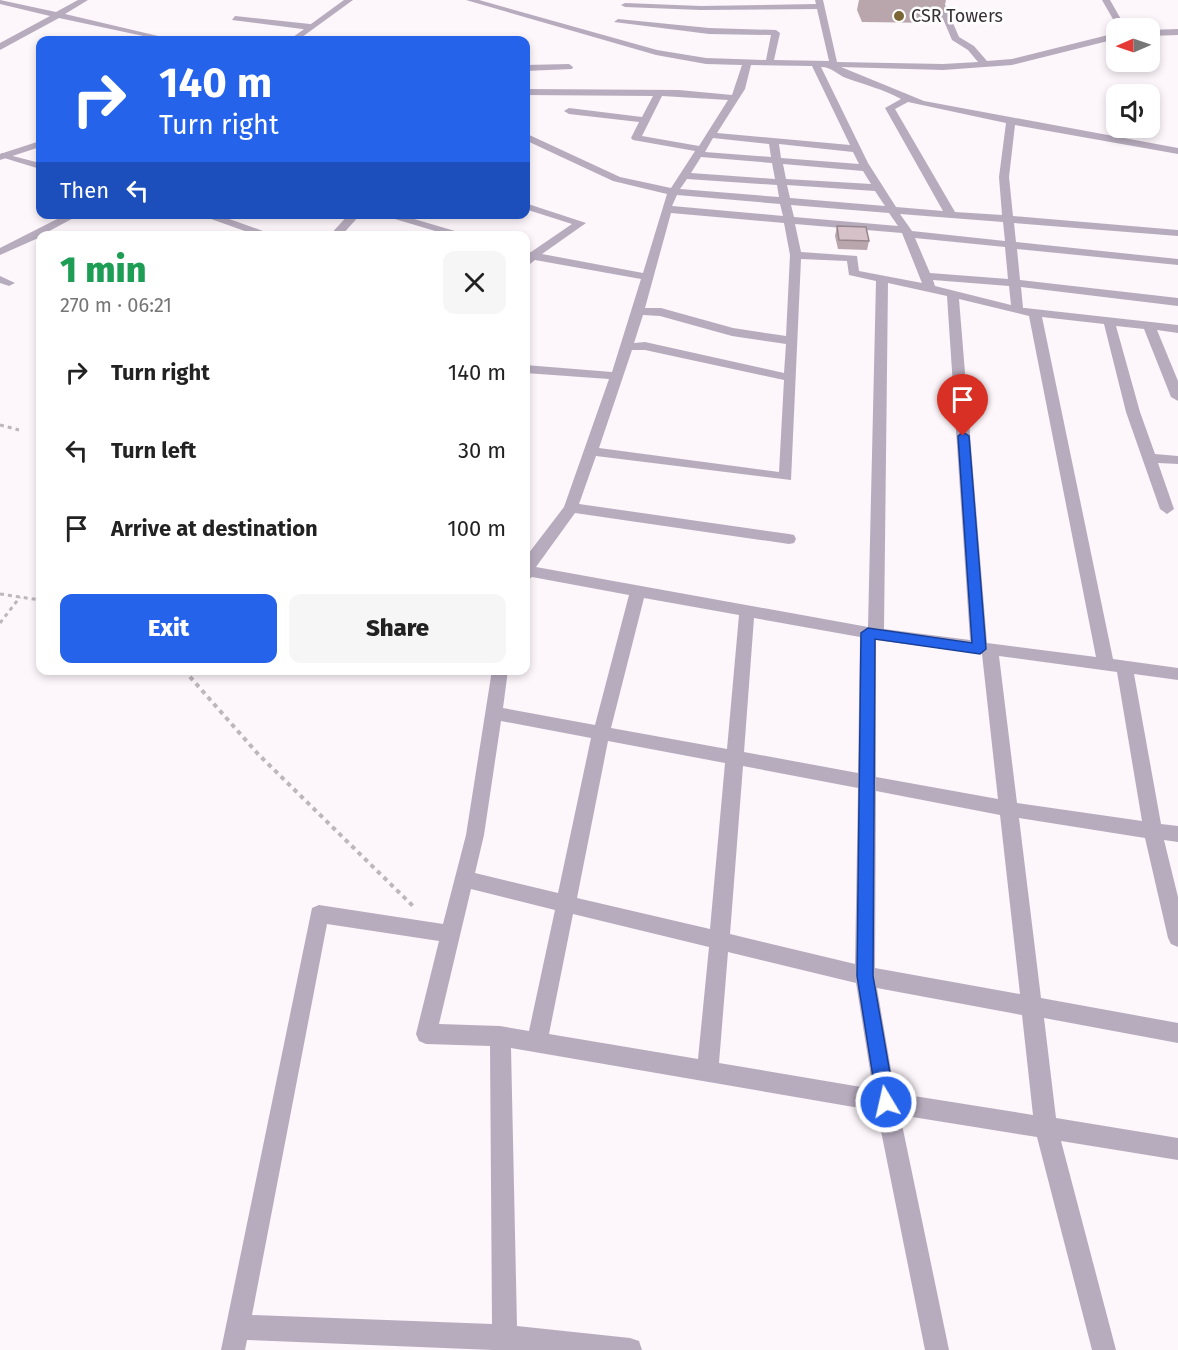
<!DOCTYPE html>
<meta charset="utf-8">
<style>
body{margin:0;font-family:"Fira Sans",sans-serif;background:#f6f6f6;color:#222;height:100vh;display:flex;flex-direction:column;font-size:22px;white-space:nowrap}
*{box-sizing:border-box;margin:0}
p{font-size:20px;color:#767676}
.icon{flex:none;width:33px;height:33px;fill:none;stroke:currentColor;stroke-width:2;stroke-linecap:round;stroke-linejoin:round}
.map{position:relative;flex:1;overflow:hidden}
.details{position:absolute;left:36px;top:231px;width:494px;height:444px;display:flex;flex-direction:column;background:#fff;border-radius:12px;box-shadow:0 3px 9px #0003}
.details>*{flex:none}
.banner{position:absolute;left:36px;top:36px;width:494px;height:183px;border-radius:12px;box-shadow:0 3px 9px #0003;background:#2563eb;color:#fff;overflow:hidden}
.needle{width:39px;rotate:268deg}
.buttons{position:absolute;left:1106px;top:18px;display:grid;gap:12px}
.buttons a{display:grid;place-items:center;width:54px;height:54px;border-radius:12px;background:#fff;box-shadow:0 3px 9px #0003;font-size:30px}
.pin{position:absolute;display:grid;place-items:center;width:51px;height:51px;color:#fff;margin:-62px -26px;border-radius:50% 50% 50% 0;rotate:-45deg;box-shadow:0 0 6px #0007}
.pin .icon{rotate:45deg}
.me{position:absolute;width:66px;margin:-33px;rotate:351deg;stroke-linejoin:round;filter:drop-shadow(0 0 4px #0008)}
.turn{display:flex;align-items:center;gap:21px;height:126px;padding:0 24px;font-size:27px}
.turn .icon{width:78px;height:78px;stroke-width:2.5}
.turn b{display:block;font-size:42px;line-height:51px}
.then{display:flex;align-items:center;height:57px;padding:0 24px;background:#0003;gap:12px;font-size:22px}
.round{display:grid;place-items:center;flex:none;width:63px;height:63px;border-radius:12px;background:#f6f6f6}
.head{display:flex;align-items:center;justify-content:space-between;height:102px;padding:0 24px}
h1{font-size:36px;font-weight:800;line-height:45px;color:#1e9e55}
.action{display:flex;gap:12px;margin-top:auto;padding:12px 24px}
.action a{flex:1;height:69px;border-radius:12px;background:#2563eb;color:#fff;font-size:24px;font-weight:800;line-height:69px;text-align:center}
.action a+a{background:#f6f6f6;color:#222}
ul{padding:0;list-style:none}
li{display:flex;align-items:center;gap:18px;height:78px;padding:0 24px}
li div{flex:1}
li b{display:block;font-size:22px}
li em{font-style:normal}
.map>svg:first-child{display:block}
.lines{fill:none;stroke-linecap:round;stroke-linejoin:round}
.path-far1{stroke:#bdb6bb;stroke-width:3;stroke-dasharray:4 4;stroke-linecap:butt}
.path{stroke:#bdb6bb;stroke-width:4;stroke-dasharray:4.5 4.5;stroke-linecap:butt}
.minor{fill:#b7acbe;fill-rule:evenodd}
.tertiary{fill:#b7acbe;fill-rule:evenodd}
.wall{fill:#b8a6ac}
.building{fill:#d6c1c8;stroke:#96878c;stroke-width:1.5}
.route{fill:#2563eb;stroke:#184099;stroke-width:1.5}
.poi-dot{fill:#7b6535;stroke:#fff;stroke-width:2}
.labels{text-anchor:middle;dominant-baseline:central;stroke-width:5;stroke-linejoin:round;paint-order:stroke}
.far-poi-label{font-size:18px;fill:#383136;stroke:#fff;text-anchor:start}
</style>
<div class="map">
<svg width="1178" height="1350" viewBox="0 0 1178 1350">
<rect width="100%" height="100%" fill="#fdf6fb"/>
<g class="lines">
<path class="path-far1" d="M 0,425 L 19,430
M 0,594 L 40,600
M 0,623 L 20,597"/>
<path class="path" d="M 184,670 L 258,754 L 415,908"/>
<path class="minor" d="M 0,0 L 56,12 L 78,0 L 88,0 L 65,14 L 175,40 L 162,40 L 59,18 L 0,50 L 0,43 L 50,16 L 0,4 Z
M 466,0 L 479,0 L 657,50 L 706,58 L 766,60 L 771,35 L 709,34 L 614,22 L 618,19 L 709,28 L 776,30 L 780,33 L 774,60 L 829,61 L 817,9 L 701,10 L 625,7 L 621,5 L 625,3 L 701,6 L 816,4 L 815,0 L 823,0 L 837,62 L 943,64 L 978,62 L 968,50 L 952,40 L 935,0 L 943,0 L 959,37 L 974,46 L 987,61 L 1012,59 L 1116,33 L 1116,39 L 1012,65 L 943,70 L 841,67 L 924,101 L 1178,148 L 1178,154 L 1015,125 L 1009,177 L 1013,216 L 1178,230 L 1178,236 L 1014,223 L 1016,242 L 1178,259 L 1178,265 L 1017,249 L 1020,280 L 1178,298 L 1178,306 L 1021,287 L 1023,308 L 1025,308 L 1178,325 L 1178,333 L 1157,330 L 1178,381 L 1178,401 L 1171,397 L 1144,329 L 1116,326 L 1140,412 L 1155,454 L 1178,456 L 1178,464 L 1158,463 L 1174,509 L 1167,514 L 1160,509 L 1126,412 L 1104,324 L 1042,317 L 1113,659 L 1178,668 L 1178,680 L 1134,674 L 1161,824 L 1178,826 L 1178,842 L 1164,840 L 1178,897 L 1178,947 L 1171,944 L 1168,938 L 1145,838 L 1019,818 L 1041,998 L 1178,1023 L 1178,1043 L 1044,1018 L 1056,1118 L 1178,1138 L 1178,1160 L 1061,1141 L 1116,1350 L 1092,1350 L 1037,1137 L 900,1115 L 949,1350 L 925,1350 L 877,1111 L 511,1048 L 517,1326 L 630,1338 L 639,1341 L 642,1350 L 493,1350 L 247,1340 L 245,1350 L 221,1350 L 312,908 L 319,905 L 443,924 L 466,835 L 492,670 L 508,670 L 503,708 L 595,725 L 629,595 L 532,577 L 525,582 L 525,558 L 564,507 L 609,379 L 525,373 L 525,365 L 612,372 L 641,279 L 535,260 L 525,268 L 525,251 L 531,252 L 572,224 L 525,209 L 525,203 L 586,223 L 542,254 L 643,273 L 667,194 L 613,181 L 525,140 L 525,133 L 620,177 L 671,188 L 695,151 L 633,140 L 631,138 L 639,122 L 569,114 L 564,111 L 569,108 L 642,117 L 653,96 L 525,95 L 525,89 L 679,90 L 732,95 L 742,65 L 706,64 L 656,55 ZM 751,65 L 812,66 L 850,145 L 717,133 L 745,89 ZM 821,67 C 832,67 836,74 846,78 C 865,85 883,89 901,99 L 885,108 L 943,211 L 896,207 L 868,163 ZM 662,96 L 728,100 L 699,146 L 642,136 ZM 908,102 L 1006,123 L 999,177 L 1002,215 L 955,212 L 895,109 ZM 713,138 L 769,144 L 771,157 L 705,152 ZM 779,144 L 853,152 L 859,164 L 781,158 ZM 701,157 L 772,163 L 775,179 L 691,173 ZM 783,164 L 863,171 L 871,184 L 786,179 ZM 687,179 L 777,185 L 779,197 L 680,189 ZM 787,185 L 875,191 L 885,206 L 790,198 ZM 677,195 L 780,204 L 783,216 L 672,206 ZM 791,205 L 889,213 L 898,226 L 794,217 ZM 671,213 L 784,223 L 790,255 L 786,336 L 733,328 L 661,308 L 645,308 ZM 900,214 L 1003,222 L 1005,241 L 912,231 ZM 795,224 L 902,233 L 922,283 L 859,271 L 857,256 L 801,252 ZM 915,238 L 1005,247 L 1008,279 L 930,273 ZM 801,259 L 847,261 L 849,275 L 876,281 L 868,627 L 536,567 L 575,513 L 789,544 L 794,543 L 796,539 L 794,535 L 789,534 L 579,504 L 596,456 L 791,480 ZM 933,280 L 1009,286 L 1011,305 L 935,286 ZM 888,283 L 947,296 L 970,640 L 884,629 ZM 959,299 L 1029,316 L 1096,657 L 987,643 ZM 643,315 L 660,316 L 732,336 L 786,344 L 784,373 L 645,342 L 634,343 ZM 632,350 L 645,350 L 784,380 L 779,472 L 599,448 ZM 644,598 L 739,615 L 727,749 L 611,728 ZM 754,618 L 860,637 L 858,773 L 744,752 ZM 876,640 L 982,654 L 998,799 L 876,777 ZM 999,656 L 1117,672 L 1142,821 L 1017,803 ZM 501,721 L 591,738 L 558,893 L 475,873 L 484,835 ZM 608,741 L 725,763 L 710,929 L 577,898 ZM 743,766 L 858,788 L 855,964 L 730,934 ZM 876,791 L 1000,815 L 1020,994 L 875,968 ZM 471,889 L 555,910 L 529,1031 L 500,1026 L 439,1024 ZM 573,914 L 709,947 L 698,1059 L 549,1034 ZM 327,924 L 439,941 L 416,1034 L 419,1041 L 426,1044 L 490,1046 L 492,1324 L 252,1315 ZM 728,952 L 856,983 L 873,1089 L 719,1063 ZM 877,988 L 1022,1015 L 1033,1115 L 895,1093 Z
M 1102,0 L 1110,0 L 1126,28 L 1118,28 Z
M 235,16 L 310,24 L 314,27 L 310,30 L 232,20 Z
M 1178,29 L 1178,35 L 1149,36 L 1149,30 Z
M 569,64 L 573,67 L 572,69 L 525,71 L 525,65 Z
M 1,153 L 40,163 L 40,169 L 1,157 Z
M 67,214 L 81,214 L 40,236 L 40,240 L 36,239 L 0,255 L 0,248 Z
M 197,214 L 215,214 L 277,236 L 259,236 Z
M 349,214 L 361,214 L 341,236 L 329,236 Z
M 378,214 L 397,214 L 472,236 L 452,236 Z
M 0,276 L 15,283 L 9,286 L 0,283 Z"/>
<path class="tertiary" d="M 344,0 L 353,0 L 298,40 L 289,40 Z
M 40,141 L 40,147 L 0,160 L 0,154 Z"/>
</g>
<path class="wall" d="M 859,0 L 946,0 L 941,23 L 862,22 L 857,10 Z
M 837,226 L 869,241 L 867,250 L 838,249 L 835,236 Z"/>
<path class="building" d="M 837,226 L 866,227 L 869,241 L 839,240 Z"/>
<path class="route" d="M 963,432 L 969,436 L 986,649 L 980,654 L 875,639 L 873,976 L 895,1102 L 892,1109 L 886,1112 L 880,1109 L 877,1102 L 857,976 L 861,633 L 868,628 L 972,643 L 958,436 Z"/>
<circle class="poi-dot" cx="899" cy="16" r="6"/>
<g class="labels">
<g class="far-poi-label">
<text x="911" y="16">CSR Towers</text>
</g>
</g>
</svg>
<div class="buttons">
<a><svg class="needle" viewBox="-14 -14 28 28"><path d="M0-13l5 13h-10z" fill="#e53935"/><path d="M0 13l5-13h-10z" fill="#767676"/></svg></a>
<a><svg class="icon" aria-label="sound" viewBox="0 0 24 24"><path d="M4 9h4l5-4v14l-5-4H4zM17 9q2 3 0 6"/></svg></a>
</div>
<div class="pin" style="left:963px;top:436px;background:#d93025"><svg class="icon" aria-label="arrive" viewBox="0 0 24 24"><path d="M6 21V4h12l-3 4 3 4H6"/></svg></div>
<svg class="me" style="left:886px;top:1102px" viewBox="-20 -20 40 40"><circle r="17" fill="#2563eb" stroke="#fff" stroke-width="3"/><path d="M0-11L8 9 0 5-8 9z" fill="#fff"/></svg>
<div class="banner">
<div class="turn"><svg class="icon" aria-label="right" viewBox="0 0 24 24"><path d="M7 20v-9h11M14 6l5 5-5 5"/></svg><div><b>140 m</b>Turn right</div></div>
<div class="then">Then<svg class="icon" aria-label="left" viewBox="0 0 24 24"><path d="M17 20v-9H6M10 6l-5 5 5 5"/></svg></div>
</div>
<section class="details">
<div class="head"><div><h1>1 min</h1><p>270 m · 06:21</p></div><a class="round"><svg class="icon" aria-label="close" viewBox="0 0 24 24"><path d="M6 6l12 12M18 6L6 18"/></svg></a></div>
<ul>
<li><svg class="icon" aria-label="right" viewBox="0 0 24 24"><path d="M7 20v-9h11M14 6l5 5-5 5"/></svg><div><b>Turn right</b></div><em>140 m</em></li>
<li><svg class="icon" aria-label="left" viewBox="0 0 24 24"><path d="M17 20v-9H6M10 6l-5 5 5 5"/></svg><div><b>Turn left</b></div><em>30 m</em></li>
<li><svg class="icon" aria-label="arrive" viewBox="0 0 24 24"><path d="M6 21V4h12l-3 4 3 4H6"/></svg><div><b>Arrive at destination</b></div><em>100 m</em></li>
</ul>
<div class="action"><a>Exit</a><a>Share</a></div>
</section>
</div>
